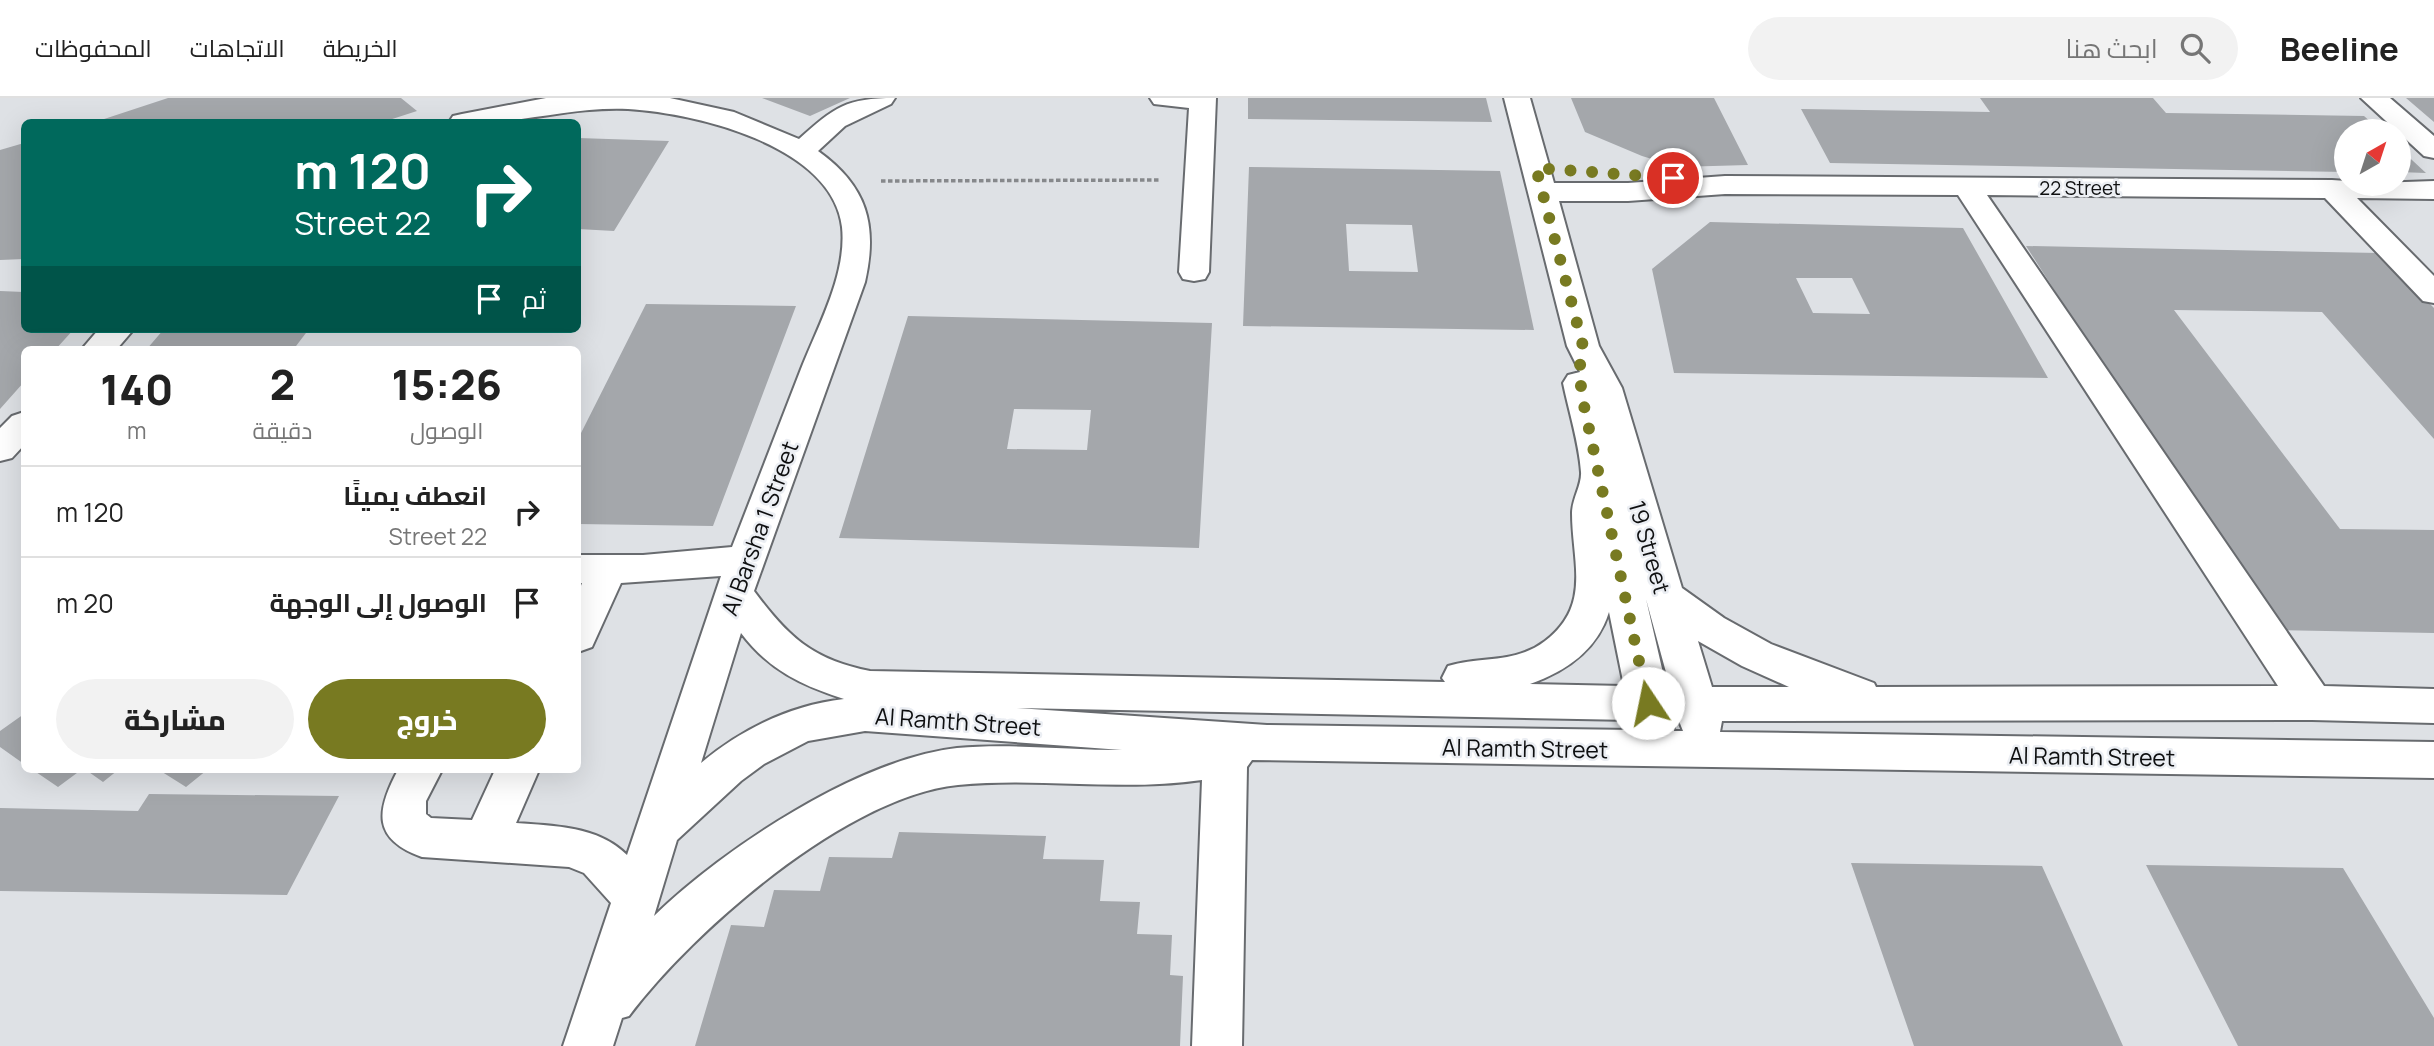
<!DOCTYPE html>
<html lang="ar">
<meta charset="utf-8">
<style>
body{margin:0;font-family:Manrope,Cairo,sans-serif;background:#f2f2f2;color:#222;direction:rtl;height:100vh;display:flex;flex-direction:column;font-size:26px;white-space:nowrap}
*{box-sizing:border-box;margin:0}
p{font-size:23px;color:#767676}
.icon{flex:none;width:38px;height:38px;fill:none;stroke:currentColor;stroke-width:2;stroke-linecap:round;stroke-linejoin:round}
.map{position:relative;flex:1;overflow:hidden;direction:ltr}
.sheet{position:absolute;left:21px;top:248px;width:560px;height:427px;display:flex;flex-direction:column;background:#fff;border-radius:10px;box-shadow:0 7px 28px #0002;direction:rtl}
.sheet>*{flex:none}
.top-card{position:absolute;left:21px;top:21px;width:560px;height:214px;border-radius:10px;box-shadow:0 7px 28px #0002;direction:rtl;background:#00695c;color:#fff;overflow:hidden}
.needle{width:46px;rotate:39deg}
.buttons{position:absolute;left:2334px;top:21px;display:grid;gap:14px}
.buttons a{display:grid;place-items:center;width:77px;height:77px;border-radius:50%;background:#fff;box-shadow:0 7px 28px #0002;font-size:35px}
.pin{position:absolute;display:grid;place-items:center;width:60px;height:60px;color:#fff;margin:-30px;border:4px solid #fff;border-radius:50%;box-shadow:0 2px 7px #0007}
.me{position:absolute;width:77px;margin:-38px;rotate:349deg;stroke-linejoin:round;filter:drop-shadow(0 0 5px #0008)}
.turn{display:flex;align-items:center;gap:24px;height:147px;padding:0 35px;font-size:32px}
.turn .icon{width:91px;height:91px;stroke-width:2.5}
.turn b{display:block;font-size:49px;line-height:60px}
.then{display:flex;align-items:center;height:66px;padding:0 35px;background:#0003;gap:14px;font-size:26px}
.eta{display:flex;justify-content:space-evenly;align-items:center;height:119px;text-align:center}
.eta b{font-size:42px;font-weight:800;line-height:49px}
.primary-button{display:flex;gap:14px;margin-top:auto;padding:14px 35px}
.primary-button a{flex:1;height:80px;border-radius:42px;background:#787a21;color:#fff;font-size:28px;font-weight:800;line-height:80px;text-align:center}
.primary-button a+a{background:#f2f2f2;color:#222}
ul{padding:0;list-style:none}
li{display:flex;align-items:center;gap:21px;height:91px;padding:0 35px;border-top:2px solid #e0e0e0}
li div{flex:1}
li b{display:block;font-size:26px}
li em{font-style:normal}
header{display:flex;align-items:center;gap:42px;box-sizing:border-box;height:98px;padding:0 35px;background:#fff;border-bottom:2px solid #e0e0e0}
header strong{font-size:33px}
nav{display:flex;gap:38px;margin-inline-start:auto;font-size:24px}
.search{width:490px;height:63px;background:#f2f2f2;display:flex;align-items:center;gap:18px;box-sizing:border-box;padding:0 24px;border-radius:38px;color:#767676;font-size:26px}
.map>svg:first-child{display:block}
.building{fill:#a4a7ab;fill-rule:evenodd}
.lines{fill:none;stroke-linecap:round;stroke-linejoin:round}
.minor-casing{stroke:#686b6f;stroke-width:4}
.path{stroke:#86888b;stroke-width:3.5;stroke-dasharray:4.5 2.5;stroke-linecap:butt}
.minor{fill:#fff;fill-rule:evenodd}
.route{stroke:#787a21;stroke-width:12;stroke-dasharray:0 21.6}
.labels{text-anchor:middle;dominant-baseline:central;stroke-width:5;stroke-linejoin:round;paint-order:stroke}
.far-street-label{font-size:19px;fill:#0e0f10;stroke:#ebeef3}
.street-label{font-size:23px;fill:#0e0f10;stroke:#ebeef3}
</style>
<header>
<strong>Beeline</strong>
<div class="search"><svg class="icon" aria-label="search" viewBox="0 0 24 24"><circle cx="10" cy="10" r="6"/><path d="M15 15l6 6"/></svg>ابحث هنا</div>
<nav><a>الخريطة</a><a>الاتجاهات</a><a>المحفوظات</a></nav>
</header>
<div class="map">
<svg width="2434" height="948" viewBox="0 0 2434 948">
<rect width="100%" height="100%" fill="#dee1e5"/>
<path class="building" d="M 168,0 L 401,0 L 417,13 L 383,24 L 95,24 Z
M 762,0 L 850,0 L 810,18 Z
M 1248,0 L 1486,0 L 1492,24 L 1248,21 Z
M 1571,0 L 1714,0 L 1748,67 L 1678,69 L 1642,58 L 1585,34 Z
M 1980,0 L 2153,0 L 2166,15 L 2364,18 L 2381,33 L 2347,33 L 2347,74 L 1830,65 L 1801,11 L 1990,14 Z
M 2406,0 L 2434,0 L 2434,24 Z
M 578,40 L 669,43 L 614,133 L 578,131 Z
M 24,45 L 24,161 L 0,162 L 0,52 Z
M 2399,50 L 2426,75 L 2399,74 Z
M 1249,69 L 1500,73 L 1534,232 L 1243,228 ZM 1346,126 L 1412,127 L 1418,174 L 1349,173 Z
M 1710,124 L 1963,130 L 2048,280 L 1674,275 L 1652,171 ZM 1796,180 L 1852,180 L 1870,216 L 1813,215 Z
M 2026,148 L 2379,155 L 2434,210 L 2434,341 L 2322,214 L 2174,212 L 2340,431 L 2434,432 L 2434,535 L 2273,532 Z
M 0,193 L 24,194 L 24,231 L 74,231 L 55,252 L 24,252 L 24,284 L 0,311 Z
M 646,206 L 796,208 L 713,428 L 578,426 L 578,341 Z
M 908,218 L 1212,225 L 1199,450 L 839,440 ZM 1014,311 L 1091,312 L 1087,352 L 1007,351 Z
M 164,231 L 309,231 L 293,252 L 146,252 Z
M 24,616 L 24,666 L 0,649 L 0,633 Z
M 33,672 L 81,672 L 58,689 Z
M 86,672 L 118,672 L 103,684 Z
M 159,672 L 207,672 L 186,689 Z
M 149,696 L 339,698 L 287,797 L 0,793 L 0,710 L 138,713 Z
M 899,734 L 1046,738 L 1043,761 L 1104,762 L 1100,803 L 1140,804 L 1137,836 L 1172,837 L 1170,877 L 1183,878 L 1180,948 L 695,948 L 731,827 L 764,829 L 774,792 L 820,793 L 829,759 L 892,760 Z
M 1851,765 L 2042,768 L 2123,948 L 1914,948 Z
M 2146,767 L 2343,770 L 2434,920 L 2434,948 L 2238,948 Z"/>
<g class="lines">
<defs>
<path id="minor" d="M 546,0 L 670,0 L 734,14 L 799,41 C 835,9 846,0 895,0 L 891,6 L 845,28 L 818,53 C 867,88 878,127 865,184 L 754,493 C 788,539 813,562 870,573 L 1445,584 L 1442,580 L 1448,568 C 1481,558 1515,566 1545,543 C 1592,507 1572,464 1572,415 C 1572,401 1582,387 1581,374 C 1579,345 1569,314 1563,285 L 1568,277 L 1580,274 L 1567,248 L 1504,0 L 1530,0 L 1554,85 L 1628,85 L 1725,78 L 2332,82 L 2347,83 L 2347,86 L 2434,83 L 2434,101 L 2357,100 L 2434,178 L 2434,205 L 2423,203 L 2325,100 L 1987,97 L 2324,588 L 2434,591 L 2434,625 L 2312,622 L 1722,623 L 1720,634 L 2434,644 L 2434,680 L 1252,662 L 1247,669 L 1242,948 L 1192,948 L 1202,682 C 1121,694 1039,679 958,687 C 847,698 694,832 629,918 L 622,920 L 613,948 L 563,948 L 611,805 L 584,775 L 569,769 L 422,759 C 372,741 376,713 398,672 L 442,672 L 426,703 L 426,716 L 431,720 L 472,722 L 495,672 L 539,672 L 516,725 C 555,728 598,728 627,757 L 721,478 L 621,485 L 592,549 L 578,554 L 578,496 L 582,485 L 578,485 L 578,457 L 643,457 L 732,449 C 755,390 778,330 801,271 C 818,228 847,176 842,129 C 832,47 695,15 628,11 C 568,8 508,30 449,24 L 453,18 L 462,16 ZM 1725,96 L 1958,97 L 2278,588 L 1876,589 L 1874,585 L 1771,546 L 1724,520 L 1682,490 L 1622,290 L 1599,248 L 1559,103 L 1628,103 ZM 1646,501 L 1670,589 L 1666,588 ZM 1609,514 L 1624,588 L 1530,586 C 1567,573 1597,552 1609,514 ZM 741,535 C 769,572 801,587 844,601 C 791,607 742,631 701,665 ZM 1698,543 L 1742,568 L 1789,589 L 1712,589 ZM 1017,610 L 1631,622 L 1634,632 L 1267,627 ZM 1674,623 L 1679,623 L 1683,633 L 1674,633 ZM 865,633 L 1122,652 C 1067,652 1011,645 957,650 C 859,661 724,750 654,818 L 677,742 L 741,683 L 764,666 L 808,643 Z
M 1150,0 L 1216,0 L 1209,174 L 1205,181 L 1194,183 L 1183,181 L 1179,174 L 1189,10 L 1154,6 Z
M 2361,0 L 2390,0 L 2434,38 L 2434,60 L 2424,58 Z
M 99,231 L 134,231 L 116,252 L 81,252 Z
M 24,314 L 24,347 L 12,360 L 0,363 L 0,330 L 12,318 Z"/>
</defs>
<use href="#minor" class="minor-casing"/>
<path class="path" d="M 881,83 L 1160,82"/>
<use href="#minor" class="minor"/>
</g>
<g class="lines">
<path class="route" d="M 1648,605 L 1583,303 L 1579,274 L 1583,248 L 1536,70 L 1673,80"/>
</g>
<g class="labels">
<g class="far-street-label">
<text x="2080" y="90">22 Street</text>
</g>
<g class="street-label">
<text transform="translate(759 430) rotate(-70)">Al Barsha 1 Street</text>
<text transform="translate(1650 449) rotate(74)">19 Street</text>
<text transform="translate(958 623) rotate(4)">Al Ramth Street</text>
<text transform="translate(1525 650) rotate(1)">Al Ramth Street</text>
<text transform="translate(2092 658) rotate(1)">Al Ramth Street</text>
</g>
</g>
</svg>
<div class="buttons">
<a><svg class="needle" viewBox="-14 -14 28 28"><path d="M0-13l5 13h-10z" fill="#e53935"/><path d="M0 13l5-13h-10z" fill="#767676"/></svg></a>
</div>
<div class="pin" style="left:1673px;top:80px;background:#d93025"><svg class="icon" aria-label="arrive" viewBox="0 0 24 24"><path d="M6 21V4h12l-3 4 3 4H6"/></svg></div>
<svg class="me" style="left:1648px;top:605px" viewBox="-20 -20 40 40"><circle r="19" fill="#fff"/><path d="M0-13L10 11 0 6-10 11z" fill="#787a21"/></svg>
<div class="top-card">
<div class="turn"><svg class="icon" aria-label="right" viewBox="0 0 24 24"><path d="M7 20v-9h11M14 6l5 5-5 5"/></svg><div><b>120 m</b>22 Street</div></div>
<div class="then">ثم<svg class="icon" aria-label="arrive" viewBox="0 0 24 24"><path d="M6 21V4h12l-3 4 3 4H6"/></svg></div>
</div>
<section class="sheet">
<div class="eta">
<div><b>15:26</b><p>الوصول</p></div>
<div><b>2</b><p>دقيقة</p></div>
<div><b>140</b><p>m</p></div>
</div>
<ul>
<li><svg class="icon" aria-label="right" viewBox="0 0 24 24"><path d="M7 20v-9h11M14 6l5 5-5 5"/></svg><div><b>انعطف يمينًا</b><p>22 Street</p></div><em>120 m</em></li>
<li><svg class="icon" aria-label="arrive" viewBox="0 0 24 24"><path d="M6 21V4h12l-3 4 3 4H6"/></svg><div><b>الوصول إلى الوجهة</b></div><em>20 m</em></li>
</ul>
<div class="primary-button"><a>خروج</a><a>مشاركة</a></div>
</section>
</div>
